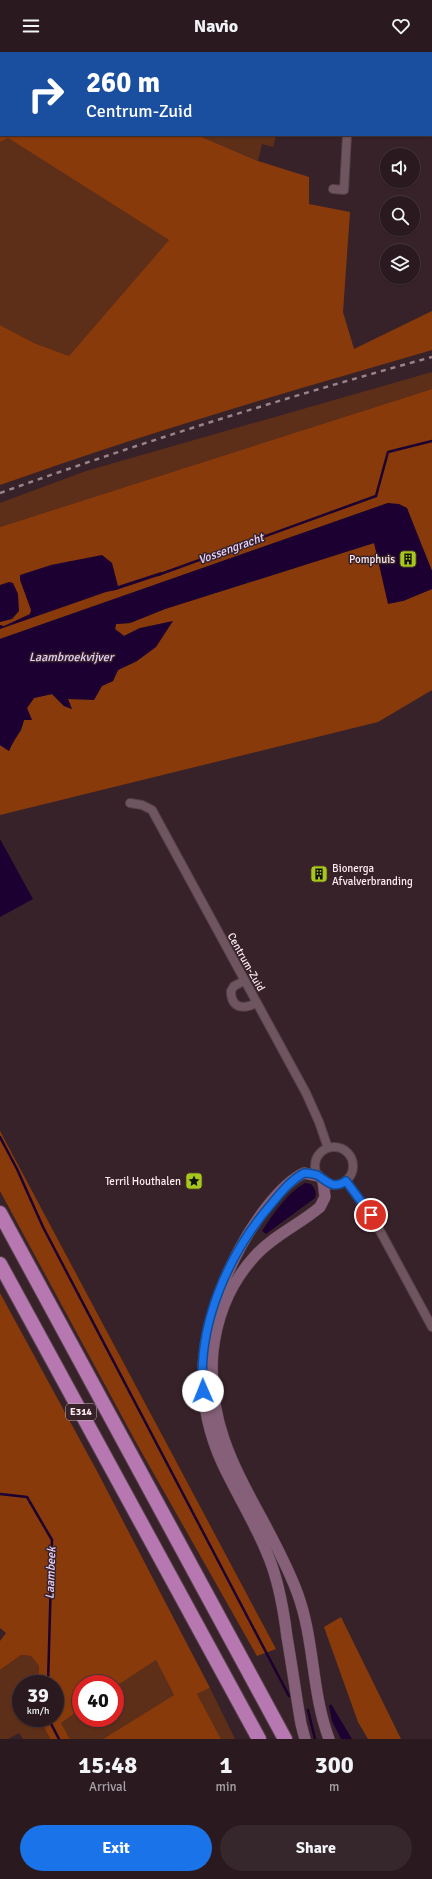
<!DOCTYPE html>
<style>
body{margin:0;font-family:Signika,sans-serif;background:#36272d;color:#f1f3f6;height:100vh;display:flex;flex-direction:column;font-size:15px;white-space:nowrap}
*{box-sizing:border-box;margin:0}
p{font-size:13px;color:#a5a1a5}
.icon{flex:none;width:22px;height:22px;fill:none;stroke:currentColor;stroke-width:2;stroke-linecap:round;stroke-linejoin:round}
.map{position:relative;height:1687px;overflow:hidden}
.panel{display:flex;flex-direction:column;background:#2a1a20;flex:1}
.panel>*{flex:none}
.hud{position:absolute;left:0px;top:0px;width:432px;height:84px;box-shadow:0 1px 3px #0004,0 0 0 1px #46383e;background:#1a4fa0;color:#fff;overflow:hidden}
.fabs{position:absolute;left:380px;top:96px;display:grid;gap:8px}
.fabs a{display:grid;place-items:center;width:40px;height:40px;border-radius:50%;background:#2a1a20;box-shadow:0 1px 3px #0004,0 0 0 1px #46383e;font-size:20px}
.speed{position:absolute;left:12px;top:1623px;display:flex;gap:8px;font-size:20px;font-weight:700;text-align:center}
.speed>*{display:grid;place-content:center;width:52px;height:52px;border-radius:50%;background:#2a1a20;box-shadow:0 1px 3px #0004,0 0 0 1px #46383e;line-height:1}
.speed small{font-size:10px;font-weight:400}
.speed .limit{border:6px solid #d22;background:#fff;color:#111}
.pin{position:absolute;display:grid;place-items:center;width:34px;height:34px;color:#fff;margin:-17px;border:2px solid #fff;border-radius:50%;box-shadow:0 1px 4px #0007}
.me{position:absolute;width:44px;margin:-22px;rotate:359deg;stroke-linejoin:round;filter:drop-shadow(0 0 3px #0008)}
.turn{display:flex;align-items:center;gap:14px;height:84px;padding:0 20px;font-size:18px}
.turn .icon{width:52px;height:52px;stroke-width:2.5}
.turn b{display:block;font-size:28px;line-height:34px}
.eta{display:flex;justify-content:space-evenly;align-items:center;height:68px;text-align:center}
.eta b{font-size:24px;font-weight:700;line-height:28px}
.action{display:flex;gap:8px;margin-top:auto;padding:8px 20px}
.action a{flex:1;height:46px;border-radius:24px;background:#1a73e8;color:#fff;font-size:16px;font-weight:700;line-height:46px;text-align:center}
.action a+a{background:#36272d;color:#f1f3f6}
header{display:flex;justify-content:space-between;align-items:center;height:52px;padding:0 20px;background:#2a1a20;font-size:18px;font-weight:700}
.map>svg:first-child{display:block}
.green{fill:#5d2f18}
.forest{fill:#893a0a}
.water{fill:#1b0031}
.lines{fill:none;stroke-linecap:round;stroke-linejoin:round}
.stream{stroke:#1b0031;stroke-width:2.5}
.street-casing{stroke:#544148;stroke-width:10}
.secondary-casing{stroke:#544148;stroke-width:12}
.highway-casing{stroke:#544148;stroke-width:16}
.street{stroke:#6f555f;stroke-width:8}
.secondary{stroke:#856078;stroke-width:11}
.highway{stroke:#b778b1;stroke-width:14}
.rail{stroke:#97848a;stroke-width:2.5;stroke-dasharray:5 5;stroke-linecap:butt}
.route-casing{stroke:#114b97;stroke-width:10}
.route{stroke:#1a73e8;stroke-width:7}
.labels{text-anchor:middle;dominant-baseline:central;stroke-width:3;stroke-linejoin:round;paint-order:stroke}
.shield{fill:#38222a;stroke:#c0afb5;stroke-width:1}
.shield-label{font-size:10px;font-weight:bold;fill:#fbebf0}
.poi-label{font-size:11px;fill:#fbebf0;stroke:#38222a;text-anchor:end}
.street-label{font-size:11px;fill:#fbebf0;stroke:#38222a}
.water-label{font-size:12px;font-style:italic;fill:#e5d2fd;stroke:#38222a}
</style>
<header><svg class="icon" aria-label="menu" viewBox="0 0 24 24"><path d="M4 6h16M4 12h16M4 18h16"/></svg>Navio<svg class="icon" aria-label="heart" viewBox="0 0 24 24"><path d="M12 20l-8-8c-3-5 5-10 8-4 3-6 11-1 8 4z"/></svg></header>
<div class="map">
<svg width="432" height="1687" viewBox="0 0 432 1687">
<rect width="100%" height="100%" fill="#38222a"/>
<path class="green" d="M 197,83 L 276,83 L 273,95 L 262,92 L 258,109 Z
M 8,86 L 169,188 L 69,304 L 34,291 L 0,273 L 0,90 Z
M 432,320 L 432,337 L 0,475 L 0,451 L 86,419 Z
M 21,1603 L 31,1604 L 39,1614 L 38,1632 L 21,1632 L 21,1666 L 40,1666 L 50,1687 L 23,1687 L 19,1681 L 8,1687 L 0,1687 L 0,1618 Z
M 156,1608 L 174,1643 L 103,1687 L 70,1687 L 61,1671 L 81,1657 L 81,1666 L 115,1666 L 115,1635 Z
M 210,1636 L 235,1687 L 221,1687 L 197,1642 Z"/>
<path class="forest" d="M 12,0 L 276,0 L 12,1 Z
M 1,12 L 1,83 L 197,83 L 258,109 L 309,125 L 309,152 L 350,160 L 343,260 L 354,297 L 432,259 L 432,298 C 287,340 142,382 0,433 L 0,273 L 34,291 L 69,304 L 169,188 L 8,86 L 0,90 Z
M 432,337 L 432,519 L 415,478 L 388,451 L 0,587 L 0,475 Z
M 374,491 L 403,549 L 432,537 L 432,638 L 378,670 L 0,763 L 0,693 L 9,699 L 13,688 L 21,679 L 27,656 L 34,646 L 52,642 L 64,654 L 71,657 L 68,647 L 113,629 L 118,618 L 137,609 L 140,576 L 124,584 L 115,577 L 116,572 L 130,571 L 165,557 Z
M 0,1079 L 276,1597 L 257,1604 L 137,1392 L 0,1139 Z
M 0,1241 L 98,1421 L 210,1636 L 197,1642 L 221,1687 L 103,1687 L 174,1643 L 156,1608 L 115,1635 L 115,1632 L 81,1632 L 81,1657 L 61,1671 L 70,1687 L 50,1687 L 40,1666 L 55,1666 L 55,1632 L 38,1632 L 39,1614 L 31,1604 L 21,1603 L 0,1618 L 0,1589 L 6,1581 L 0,1576 Z
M 341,1565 L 401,1687 L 368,1687 L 358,1670 L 324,1575 Z"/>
<path class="water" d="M 388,451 L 399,452 L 407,456 L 432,519 L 432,537 L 403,549 L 388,552 L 374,491 L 165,557 L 130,571 L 116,572 L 115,577 L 124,584 L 140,576 L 173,569 L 156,595 L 137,609 L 118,618 L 113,629 L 102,634 L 94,648 L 68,647 L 72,657 L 64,654 L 52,642 L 34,646 L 27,656 L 32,668 L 24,668 C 21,681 14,687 9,699 L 0,693 L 0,587 Z
M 102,503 L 112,511 L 118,534 L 161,520 L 161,523 L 116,538 L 106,540 L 0,577 L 0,573 L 4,574 L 30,562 L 31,558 L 20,528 L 20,523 L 51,513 Z
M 9,530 L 13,531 L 18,542 L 19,559 L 12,567 L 0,570 L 0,533 Z
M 0,787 L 33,847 L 0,865 Z
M 305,1131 L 311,1132 C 315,1137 317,1140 315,1146 L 266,1182 L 262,1179 C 273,1162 287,1141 305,1131 Z
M 331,1652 L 352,1687 L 341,1687 L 332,1669 L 329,1654 Z"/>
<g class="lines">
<path class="stream" d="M 158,523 L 376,444 L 388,400 L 432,389
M 0,1085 L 17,1117 L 43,1175 L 289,1644
M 0,1442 L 27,1445 L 52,1488 L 48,1632
M 308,1658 L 315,1687
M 48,1666 L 59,1687"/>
<defs>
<path id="street" d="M 351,1 L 351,0
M 333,137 L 344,138 L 347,83
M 130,751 L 142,753 L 152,758 L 306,1041 L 319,1070 L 328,1096
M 244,929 L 234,934 L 231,939 C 231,956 243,958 256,951
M315 1114a19 19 0 1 1 38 0a19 19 0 1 1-38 0Z
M 346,1129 L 373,1166 L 432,1275"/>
<path id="secondary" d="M 323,1129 L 325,1145 L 320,1155 C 299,1173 274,1183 255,1204 C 231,1230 217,1264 213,1299 C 204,1397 265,1455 297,1540 C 315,1588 311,1639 329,1687
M 305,1687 L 301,1672 C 296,1643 292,1614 287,1585 C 284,1561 280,1537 272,1514 C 260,1479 239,1447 223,1413 C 188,1338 202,1267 240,1196 C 253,1172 279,1133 304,1121 L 318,1124"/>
<path id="highway" d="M 0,1161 L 285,1687
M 0,1212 L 259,1687"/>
</defs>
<use href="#street" class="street-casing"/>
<use href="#secondary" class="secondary-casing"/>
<use href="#highway" class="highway-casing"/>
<use href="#street" class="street"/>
<use href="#secondary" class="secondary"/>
<use href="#highway" class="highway"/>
<path class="rail" d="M 0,441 C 142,390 286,345 432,305"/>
</g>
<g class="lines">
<defs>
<path id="route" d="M 203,1339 C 197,1272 229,1200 273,1150 C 282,1139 291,1128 304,1121 C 308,1121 314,1122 317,1123 C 328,1129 332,1138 346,1129 L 371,1163"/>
</defs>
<use href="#route" class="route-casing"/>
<use href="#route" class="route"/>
</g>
<defs>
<symbol id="building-square" viewBox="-11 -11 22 22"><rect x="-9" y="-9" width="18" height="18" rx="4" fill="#a8c71d" stroke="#38222a"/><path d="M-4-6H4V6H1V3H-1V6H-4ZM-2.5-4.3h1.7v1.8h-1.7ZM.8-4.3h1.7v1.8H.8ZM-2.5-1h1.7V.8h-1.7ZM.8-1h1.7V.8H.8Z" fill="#111"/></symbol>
<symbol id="sight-square" viewBox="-11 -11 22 22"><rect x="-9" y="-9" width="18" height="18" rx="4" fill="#a8c71d" stroke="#38222a"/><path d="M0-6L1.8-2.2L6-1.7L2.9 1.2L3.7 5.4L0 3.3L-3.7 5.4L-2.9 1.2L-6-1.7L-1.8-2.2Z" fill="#111"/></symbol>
</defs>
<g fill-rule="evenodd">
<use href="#building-square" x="398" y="497" width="20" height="20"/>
<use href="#building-square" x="309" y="812" width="20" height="20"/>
<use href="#sight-square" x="184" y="1119" width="20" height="20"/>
</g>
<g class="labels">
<rect class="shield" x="66" y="1352" width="30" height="16" rx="3"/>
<g class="shield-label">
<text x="81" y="1360">E314</text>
</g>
<g class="poi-label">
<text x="395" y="507">Pomphuis</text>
<text x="332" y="816" text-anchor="start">Bionerga<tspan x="332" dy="13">Afvalverbranding</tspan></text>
<text x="181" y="1129">Terril Houthalen</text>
</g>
<g class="street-label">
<text transform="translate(246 910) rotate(61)">Centrum-Zuid</text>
</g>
<g class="water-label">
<text transform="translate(231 497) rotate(-20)">Vossengracht</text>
<text x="71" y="605">Laambroekvijver</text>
<text transform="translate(51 1521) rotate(-88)">Laambeek</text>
</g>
</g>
</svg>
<div class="fabs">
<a><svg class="icon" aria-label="sound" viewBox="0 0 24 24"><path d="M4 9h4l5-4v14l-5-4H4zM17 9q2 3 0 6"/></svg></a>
<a><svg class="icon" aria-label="search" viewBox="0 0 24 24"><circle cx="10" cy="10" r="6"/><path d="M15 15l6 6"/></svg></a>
<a><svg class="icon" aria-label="layers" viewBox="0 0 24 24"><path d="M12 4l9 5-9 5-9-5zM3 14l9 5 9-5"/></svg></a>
</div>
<div class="speed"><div>39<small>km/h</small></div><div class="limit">40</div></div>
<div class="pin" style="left:371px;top:1163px;background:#d93025"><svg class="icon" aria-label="arrive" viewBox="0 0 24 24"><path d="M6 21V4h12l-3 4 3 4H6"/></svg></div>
<svg class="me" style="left:203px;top:1339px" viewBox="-20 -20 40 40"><circle r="19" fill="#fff"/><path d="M0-13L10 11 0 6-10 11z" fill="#1a73e8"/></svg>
<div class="hud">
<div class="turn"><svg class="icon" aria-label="right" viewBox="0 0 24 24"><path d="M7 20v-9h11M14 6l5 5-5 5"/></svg><div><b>260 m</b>Centrum-Zuid</div></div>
</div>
</div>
<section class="panel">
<div class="eta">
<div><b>15:48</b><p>Arrival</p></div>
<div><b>1</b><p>min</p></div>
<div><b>300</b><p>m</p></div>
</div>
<div class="action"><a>Exit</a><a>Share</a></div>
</section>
